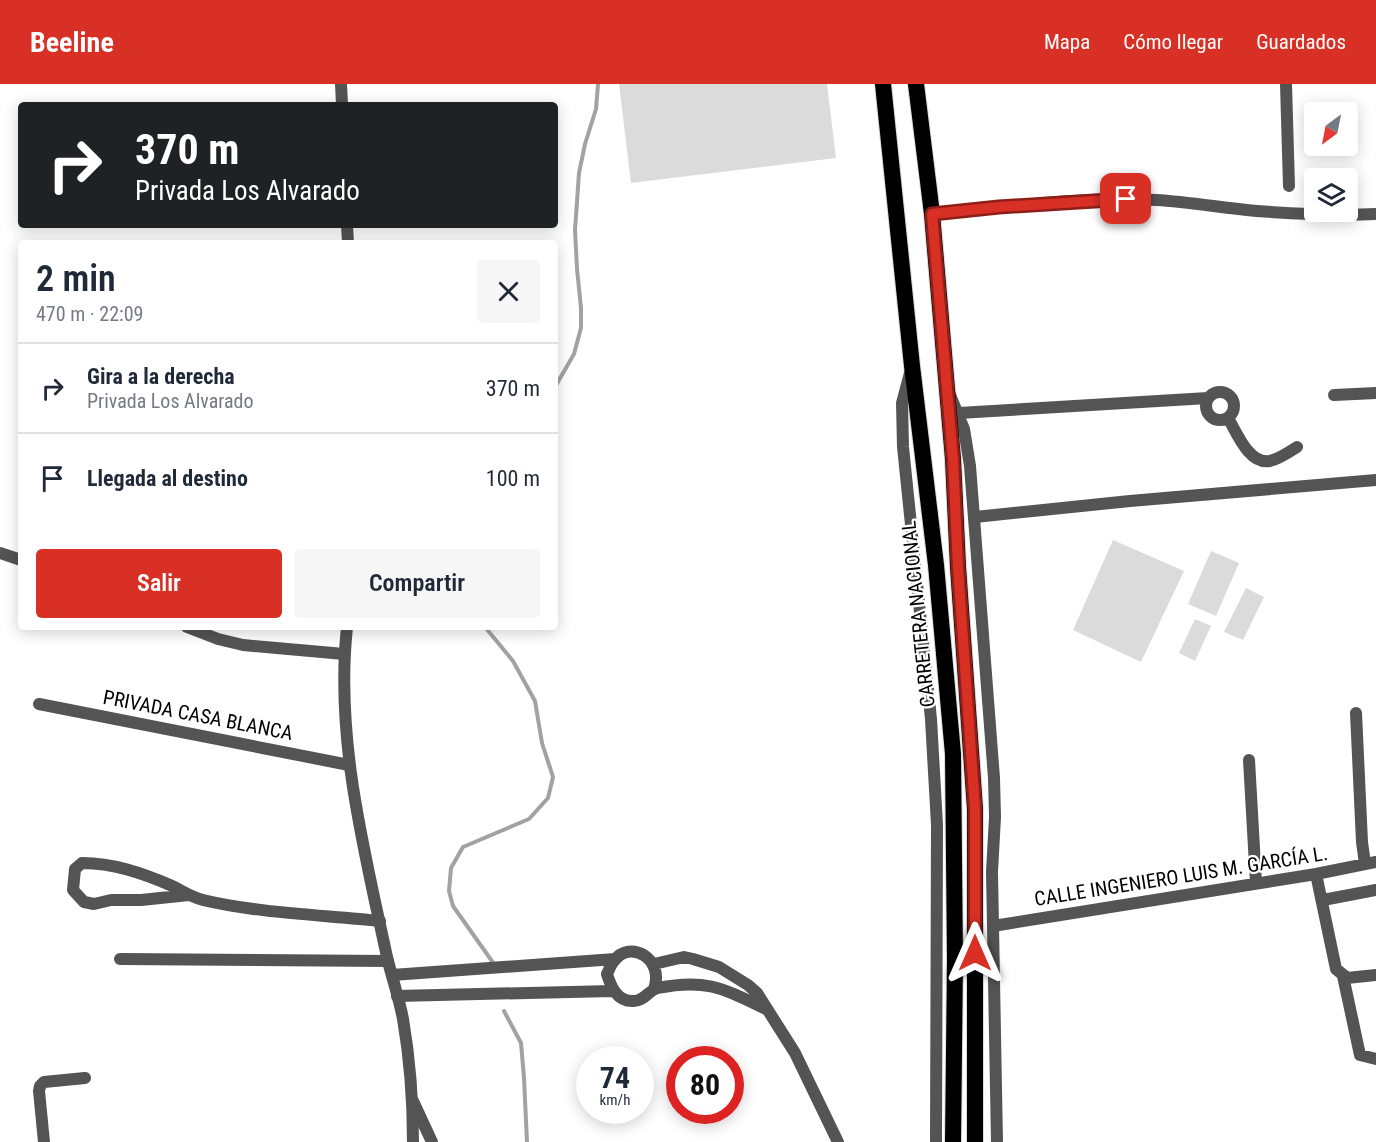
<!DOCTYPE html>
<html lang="es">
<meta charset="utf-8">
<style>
body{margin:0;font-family:"Roboto Condensed",sans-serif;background:#f6f6f7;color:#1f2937;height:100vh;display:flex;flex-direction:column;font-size:22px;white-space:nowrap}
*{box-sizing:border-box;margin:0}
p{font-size:20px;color:#747a83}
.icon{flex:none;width:33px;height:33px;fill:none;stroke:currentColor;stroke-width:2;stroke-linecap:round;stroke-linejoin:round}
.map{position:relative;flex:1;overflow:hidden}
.details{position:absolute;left:18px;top:156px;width:540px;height:390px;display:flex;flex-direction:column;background:#fff;border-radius:6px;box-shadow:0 3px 15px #0003}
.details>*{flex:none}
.guide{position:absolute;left:18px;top:18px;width:540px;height:126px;border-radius:6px;box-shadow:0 3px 15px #0003;background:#202124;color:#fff;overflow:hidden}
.needle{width:39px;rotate:212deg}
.tools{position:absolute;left:1304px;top:18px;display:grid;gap:12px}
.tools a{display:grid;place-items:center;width:54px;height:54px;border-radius:6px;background:#fff;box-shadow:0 3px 15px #0003;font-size:30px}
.speed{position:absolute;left:576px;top:962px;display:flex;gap:12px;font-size:30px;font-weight:700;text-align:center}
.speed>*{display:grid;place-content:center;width:78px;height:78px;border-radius:50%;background:#fff;box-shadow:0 3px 15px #0003;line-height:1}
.speed small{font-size:15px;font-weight:400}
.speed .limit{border:9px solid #d22;background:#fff;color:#111}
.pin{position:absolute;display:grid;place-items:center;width:51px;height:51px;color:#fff;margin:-26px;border-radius:12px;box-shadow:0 3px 9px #0006}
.me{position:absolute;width:66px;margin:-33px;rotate:0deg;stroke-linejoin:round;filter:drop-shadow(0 0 4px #0008)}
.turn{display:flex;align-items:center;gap:21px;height:126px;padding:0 18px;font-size:27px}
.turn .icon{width:78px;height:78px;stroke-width:2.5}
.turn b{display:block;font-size:42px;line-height:51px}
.round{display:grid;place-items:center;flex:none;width:63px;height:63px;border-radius:6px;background:#f6f6f7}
.head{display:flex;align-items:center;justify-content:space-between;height:102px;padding:0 18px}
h1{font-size:36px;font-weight:600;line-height:45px}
.cta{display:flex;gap:12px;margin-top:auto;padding:12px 18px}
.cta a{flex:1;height:69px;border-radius:6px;background:#d93025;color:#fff;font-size:24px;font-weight:600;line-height:69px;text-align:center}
.cta a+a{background:#f6f6f7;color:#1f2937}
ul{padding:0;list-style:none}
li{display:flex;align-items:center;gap:18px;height:90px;padding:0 18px;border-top:2px solid #e0e1e3}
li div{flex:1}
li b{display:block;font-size:22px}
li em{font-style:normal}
header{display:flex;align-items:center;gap:36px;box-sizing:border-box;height:84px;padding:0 30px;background:#d93025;color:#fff}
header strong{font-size:28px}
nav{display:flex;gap:33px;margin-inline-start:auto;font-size:21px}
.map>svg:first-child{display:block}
.pitch{fill:#dbdbdb}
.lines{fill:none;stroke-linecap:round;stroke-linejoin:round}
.stream{stroke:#a2a2a2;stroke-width:4}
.trunk-casing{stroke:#dbdbdb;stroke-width:18}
.minor{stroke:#545454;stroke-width:12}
.tertiary{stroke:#545454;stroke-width:12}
.trunk{stroke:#000;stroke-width:16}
.route-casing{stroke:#8d1f18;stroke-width:15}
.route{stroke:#d93025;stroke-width:10}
.labels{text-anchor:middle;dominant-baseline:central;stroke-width:4.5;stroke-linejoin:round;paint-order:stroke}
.street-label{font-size:20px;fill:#000;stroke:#fff}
</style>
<header>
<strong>Beeline</strong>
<nav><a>Mapa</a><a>Cómo llegar</a><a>Guardados</a></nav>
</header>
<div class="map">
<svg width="1376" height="1058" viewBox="0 0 1376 1058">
<rect width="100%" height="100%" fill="#fff"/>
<path class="pitch" d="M 619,0 L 827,0 L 836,74 L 631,99 Z
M 1113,456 L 1184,487 L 1141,578 L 1073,546 Z
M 1211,467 L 1239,479 L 1216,532 L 1188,520 Z
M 1246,504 L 1264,513 L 1243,556 L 1224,548 Z
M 1195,535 L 1211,542 L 1195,577 L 1179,569 Z"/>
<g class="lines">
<path class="stream" d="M 555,303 L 574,270 L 581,244 L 581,224 L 577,185 L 575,146 L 579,89 L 585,60 L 596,25 L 598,0
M 485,543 L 513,577 L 535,617 L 542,659 L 553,693 L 548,714 L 529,735 L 463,763 L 451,784 L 449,807 L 453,822 L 494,880
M 504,927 L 521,959 L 524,994 L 527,1058"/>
<defs>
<path id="trunk" d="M 883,0 L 912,282 L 936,481 L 953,670 L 955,877 L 953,1058
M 916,0 L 932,130 L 953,375 L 958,483 L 975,725 L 975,1058"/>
</defs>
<use href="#trunk" class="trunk-casing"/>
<path class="minor" d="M 1286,0 L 1289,102
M 932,130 C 1006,123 1082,112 1156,116 C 1190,118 1223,124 1257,127 C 1297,130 1336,132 1376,130
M1206 322a14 14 0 1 1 28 0a14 14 0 1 1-28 0Z
M 1334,311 L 1376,309
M 959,329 L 1208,314
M 1228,334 C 1237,349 1249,381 1270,377 C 1279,375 1289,368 1297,363
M 975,433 L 1130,417 L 1376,396
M 0,469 L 21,476
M 187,543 L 218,555 L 243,561 L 344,570
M 39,620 L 349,681
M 1356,629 L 1362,758 L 1365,780
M 1249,676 L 1256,799
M 1316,790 L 1336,885 L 1347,894 L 1376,891
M 189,811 L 141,816 L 111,816 L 94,820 L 84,818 L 73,806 L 75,785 L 82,779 C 113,779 142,789 170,801 C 181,806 191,813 203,816 C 257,829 324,831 380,837
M 1323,816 L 1376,806
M 993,842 L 1316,790 L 1376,778
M 120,875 L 388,877
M 654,880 L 684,873 L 693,875 L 719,883 L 748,901 L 757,909 L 795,969 L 838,1058
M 392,891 L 615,875
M 1343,892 L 1360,971 L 1376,975
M 654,905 C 665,874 629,855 614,877 C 611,880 609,886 607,890 C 611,903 617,918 634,917 C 644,917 649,906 658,904 C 707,894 724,905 768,926
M 397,912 L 612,907
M 413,1017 L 432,1058
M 44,1058 L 39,1007 L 40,1002 L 44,998 L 85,994"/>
<path class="tertiary" d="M 341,0 L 342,21
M 347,141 L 348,159
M 910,289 L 902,319 L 903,363 L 931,635 L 937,741 L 936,1058
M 950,311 L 964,345 L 970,382 L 994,694 L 995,733 L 992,788 L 997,1058
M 347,543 C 335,654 364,765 387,873 C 392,894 399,914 403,935 C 410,976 413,1017 413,1058"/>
<use href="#trunk" class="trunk"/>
</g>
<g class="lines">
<defs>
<path id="route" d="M 975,869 L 975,725 L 958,483 L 953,375 L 932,130 L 999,123 L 1126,115"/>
</defs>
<use href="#route" class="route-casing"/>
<use href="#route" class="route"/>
</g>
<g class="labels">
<g class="street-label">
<text transform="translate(918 530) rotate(-96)">CARRETERA NACIONAL</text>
<text transform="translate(198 631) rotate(11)">PRIVADA CASA BLANCA</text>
<text transform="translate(1181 792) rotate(-9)">CALLE INGENIERO LUIS M. GARCÍA L.</text>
</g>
</g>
</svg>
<div class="tools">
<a><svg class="needle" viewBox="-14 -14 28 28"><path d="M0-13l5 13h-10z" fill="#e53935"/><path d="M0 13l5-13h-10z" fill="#747a83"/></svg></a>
<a><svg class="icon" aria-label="layers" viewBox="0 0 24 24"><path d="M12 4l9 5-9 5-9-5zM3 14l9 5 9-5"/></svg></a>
</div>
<div class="speed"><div>74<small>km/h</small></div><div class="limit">80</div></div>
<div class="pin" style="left:1126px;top:115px;background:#d93025"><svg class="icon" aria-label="arrive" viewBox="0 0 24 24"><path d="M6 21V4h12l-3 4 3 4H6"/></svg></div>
<svg class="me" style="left:975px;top:869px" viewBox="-20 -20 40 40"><path d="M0-17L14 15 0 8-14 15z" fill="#d93025" stroke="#fff" stroke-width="4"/></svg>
<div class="guide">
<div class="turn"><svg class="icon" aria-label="right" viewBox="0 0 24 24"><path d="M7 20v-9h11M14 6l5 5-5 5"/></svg><div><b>370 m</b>Privada Los Alvarado</div></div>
</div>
<section class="details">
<div class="head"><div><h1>2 min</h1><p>470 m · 22:09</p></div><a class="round"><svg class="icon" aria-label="close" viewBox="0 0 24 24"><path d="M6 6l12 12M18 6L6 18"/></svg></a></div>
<ul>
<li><svg class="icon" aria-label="right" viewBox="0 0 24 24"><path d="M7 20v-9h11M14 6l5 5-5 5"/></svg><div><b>Gira a la derecha</b><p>Privada Los Alvarado</p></div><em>370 m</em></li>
<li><svg class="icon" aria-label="arrive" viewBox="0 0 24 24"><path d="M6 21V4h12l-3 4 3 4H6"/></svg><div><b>Llegada al destino</b></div><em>100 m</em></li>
</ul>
<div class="cta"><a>Salir</a><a>Compartir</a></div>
</section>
</div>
